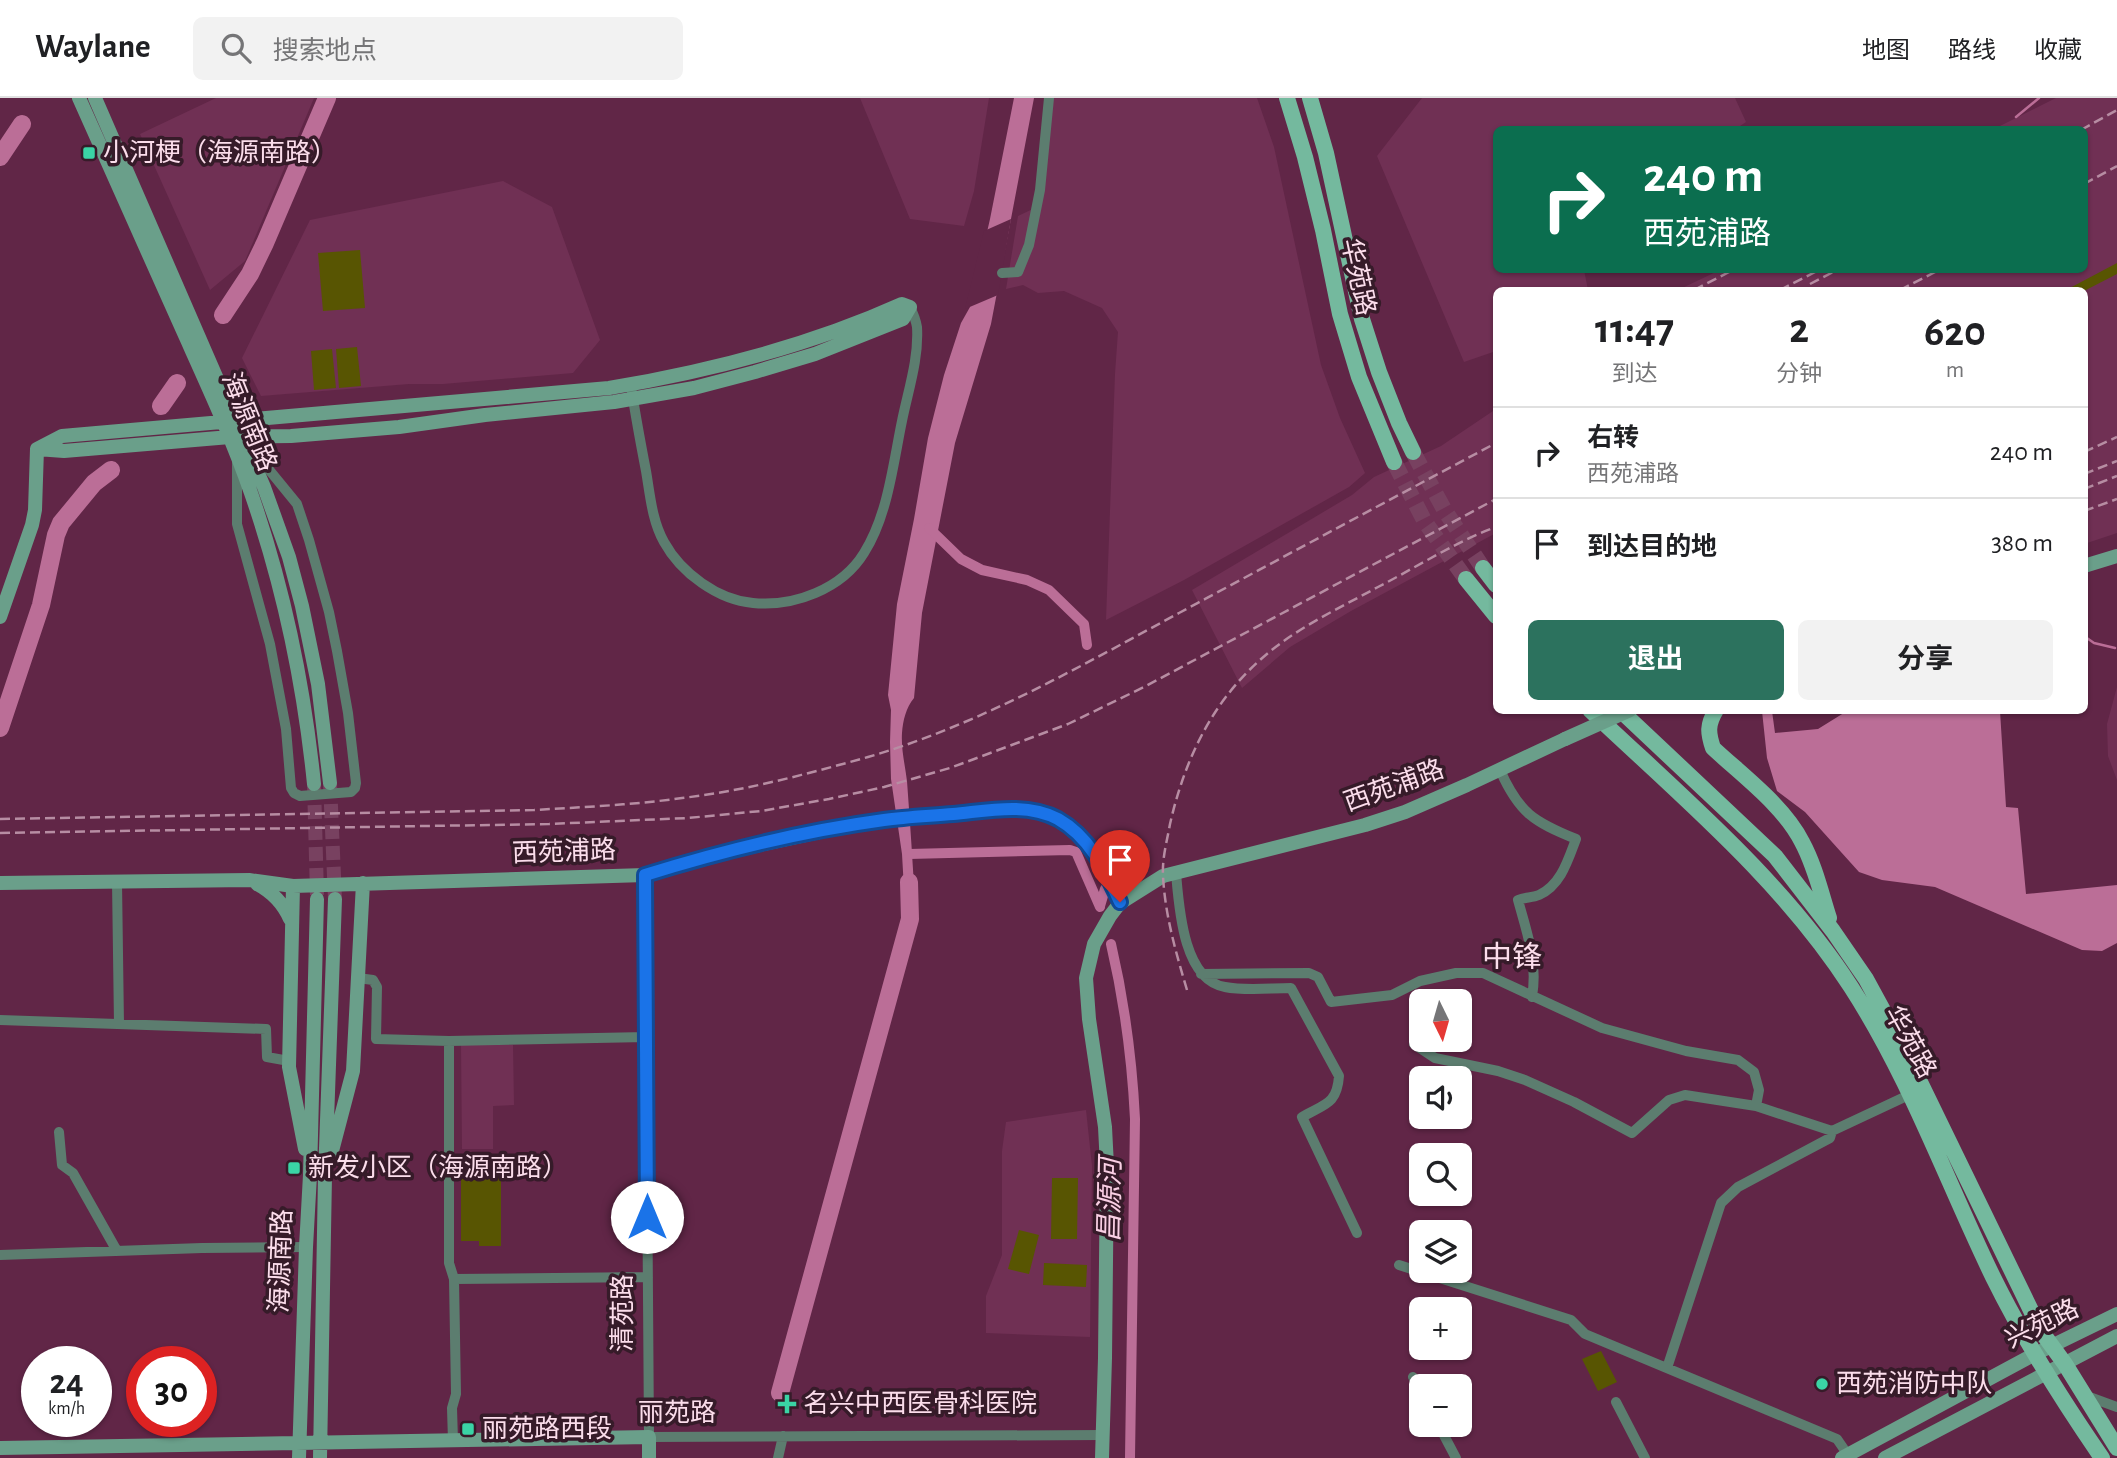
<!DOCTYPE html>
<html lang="zh">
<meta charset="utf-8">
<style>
body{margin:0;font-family:"Alegreya Sans","Noto Sans SC",sans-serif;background:#f2f2f2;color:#202124;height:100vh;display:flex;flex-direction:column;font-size:26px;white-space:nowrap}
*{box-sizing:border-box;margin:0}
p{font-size:23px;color:#757577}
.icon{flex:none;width:38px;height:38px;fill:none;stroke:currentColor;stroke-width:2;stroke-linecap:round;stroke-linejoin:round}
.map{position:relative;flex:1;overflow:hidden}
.drawer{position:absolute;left:1493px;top:189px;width:595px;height:427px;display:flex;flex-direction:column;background:#fff;border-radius:10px;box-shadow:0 2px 5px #0004}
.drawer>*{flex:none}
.hud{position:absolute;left:1493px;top:28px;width:595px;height:147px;border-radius:10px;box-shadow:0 2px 5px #0004;background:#0b6e4f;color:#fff;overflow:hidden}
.needle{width:46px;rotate:175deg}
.controls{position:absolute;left:1409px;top:891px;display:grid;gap:14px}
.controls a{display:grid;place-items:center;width:63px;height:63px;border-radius:10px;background:#fff;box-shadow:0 2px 5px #0004;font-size:35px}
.speed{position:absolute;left:21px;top:1248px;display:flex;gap:14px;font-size:35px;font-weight:700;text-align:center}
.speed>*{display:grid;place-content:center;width:91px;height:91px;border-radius:50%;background:#fff;box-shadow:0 2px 5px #0004;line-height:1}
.speed small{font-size:18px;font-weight:400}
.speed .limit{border:10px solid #d22;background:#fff;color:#111}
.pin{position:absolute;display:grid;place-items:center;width:60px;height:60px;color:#fff;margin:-72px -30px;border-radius:50% 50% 50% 0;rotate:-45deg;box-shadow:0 0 7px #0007}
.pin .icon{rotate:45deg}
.me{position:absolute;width:77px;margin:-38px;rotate:0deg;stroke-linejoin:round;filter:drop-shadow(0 0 5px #0008)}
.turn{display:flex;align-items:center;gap:24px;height:147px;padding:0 35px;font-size:32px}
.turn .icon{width:91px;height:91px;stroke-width:2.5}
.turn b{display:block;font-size:49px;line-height:60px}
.eta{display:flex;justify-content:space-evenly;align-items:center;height:119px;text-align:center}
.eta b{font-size:42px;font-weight:700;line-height:49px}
.primary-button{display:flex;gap:14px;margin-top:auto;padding:14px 35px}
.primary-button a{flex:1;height:80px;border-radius:10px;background:#2c725e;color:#fff;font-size:28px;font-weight:700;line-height:80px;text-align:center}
.primary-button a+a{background:#f2f2f2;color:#202124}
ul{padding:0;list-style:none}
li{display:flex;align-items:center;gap:21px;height:91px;padding:0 35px;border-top:2px solid #e0e0e0}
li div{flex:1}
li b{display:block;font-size:26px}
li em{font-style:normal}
header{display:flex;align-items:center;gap:42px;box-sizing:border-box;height:98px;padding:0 35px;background:#fff;border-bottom:2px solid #e0e0e0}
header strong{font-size:33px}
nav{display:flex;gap:38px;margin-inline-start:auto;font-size:24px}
.search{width:490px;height:63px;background:#f2f2f2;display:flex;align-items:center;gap:18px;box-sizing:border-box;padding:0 24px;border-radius:10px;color:#757577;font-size:26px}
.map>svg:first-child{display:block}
.built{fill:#703054}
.green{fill:#585502}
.water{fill:#bb6e97}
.pier{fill:#612647}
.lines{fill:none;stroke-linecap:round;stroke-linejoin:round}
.stream{stroke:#bb6e97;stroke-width:2.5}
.canal{stroke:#bb6e97;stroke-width:10}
.river{stroke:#bb6e97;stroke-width:18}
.secondary-tunnel{stroke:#784160;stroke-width:14;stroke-dasharray:14 7;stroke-linecap:butt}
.primary-tunnel{stroke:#784160;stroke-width:16;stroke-dasharray:16 8;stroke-linecap:butt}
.street{stroke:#5c7d6f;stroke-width:10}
.secondary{stroke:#6a9f8a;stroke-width:14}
.primary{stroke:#74b99e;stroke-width:16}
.rail{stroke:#b78da3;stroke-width:2.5;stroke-dasharray:10 5;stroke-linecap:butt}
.secondary-bridge{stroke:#6a9f8a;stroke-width:14}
.route-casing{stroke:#114b97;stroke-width:18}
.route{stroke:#1a73e8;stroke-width:12}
.poi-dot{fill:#3ad4a5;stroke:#361b29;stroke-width:2.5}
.labels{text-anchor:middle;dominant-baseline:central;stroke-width:7;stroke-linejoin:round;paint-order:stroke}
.poi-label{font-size:26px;fill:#fbddeb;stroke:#361b29;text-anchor:start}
.street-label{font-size:26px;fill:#fbddeb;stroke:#361b29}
.water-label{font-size:28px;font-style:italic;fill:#facfe4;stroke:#361b29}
.quarter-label{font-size:30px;fill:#fbddeb;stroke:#361b29}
</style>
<header>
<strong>Waylane</strong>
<div class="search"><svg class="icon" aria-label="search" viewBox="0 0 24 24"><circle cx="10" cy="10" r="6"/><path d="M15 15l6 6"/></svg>搜索地点</div>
<nav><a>地图</a><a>路线</a><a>收藏</a></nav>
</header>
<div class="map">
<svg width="2117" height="1360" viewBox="0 0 2117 1360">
<rect width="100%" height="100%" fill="#612647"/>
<path class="built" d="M 216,0 L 314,0 L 245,163 L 210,192 L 140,36 Z
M 860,0 L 989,0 L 974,93 L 964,128 L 910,121 Z
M 1048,0 L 1257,0 L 1274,49 L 1321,267 L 1340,320 L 1365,375 L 1349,389 L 1184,482 L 1106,522 L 1115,276 L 1118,234 L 1102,210 L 1064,193 L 1038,195 L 1023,187 L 1006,191 L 1018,118 L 1037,109 Z
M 1422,0 L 1735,0 L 1746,24 L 1734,32 L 1496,32 L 1496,172 L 1584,172 L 1588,192 L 1496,192 L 1496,253 L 1464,264 L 1377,58 Z
M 2056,0 L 2117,0 L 2117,435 L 2084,446 L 2084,192 L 1678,192 L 1720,172 L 2084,172 L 2084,32 L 1994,31 Z
M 503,83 L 552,109 L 600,242 L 573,275 L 443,286 L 409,286 L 261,298 L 242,260 L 310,122 Z
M 1496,311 L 1496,435 L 1351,513 L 1290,549 L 1242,590 L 1192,492 L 1352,397 L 1374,379 L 1441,348 Z
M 2117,589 L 2117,682 L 2108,658 L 2107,626 Z
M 461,947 L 513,947 L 514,1007 L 493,1008 L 493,1051 L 462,1051 Z
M 1086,1012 L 1092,1068 L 1090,1239 L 986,1235 L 986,1198 L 1002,1157 L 1002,1053 L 1006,1024 Z"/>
<path class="green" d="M 360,152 L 365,210 L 323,213 L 318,155 Z
M 2117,165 L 2117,176 L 2084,193 L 2066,192 Z
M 357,249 L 361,288 L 339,290 L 336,251 Z
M 332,251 L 336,290 L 314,292 L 311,253 Z
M 461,1056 L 501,1056 L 501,1148 L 479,1148 L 479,1143 L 461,1143 Z
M 1052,1080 L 1078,1080 L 1077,1141 L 1051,1141 Z
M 1019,1132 L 1039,1137 L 1029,1176 L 1008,1171 Z
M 1044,1165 L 1087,1167 L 1086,1189 L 1043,1187 Z
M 1601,1253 L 1617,1284 L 1598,1293 L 1582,1261 Z"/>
<path class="water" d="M 1014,0 L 1034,0 L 991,226 L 955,345 L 922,515 L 914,600 C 906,610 903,622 902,635 C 901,651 905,667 907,683 C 910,725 913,766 915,808 L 905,809 L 902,756 L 891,681 L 890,644 L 891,612 L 888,597 L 897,506 L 914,421 L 928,340 L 944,277 L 961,225 L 970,209 L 990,121 Z
M 1762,613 L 1772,613 L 1775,635 L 1818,631 L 1847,613 L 2000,613 L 2006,709 L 2018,710 L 2026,796 L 2117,787 L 2117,845 L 2102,853 L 2082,852 L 1935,789 L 1882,782 L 1859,774 L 1805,714 L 1777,693 L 1767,660 Z"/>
<path class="pier" d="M 1011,121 L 998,197 L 965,211 L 984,133 Z"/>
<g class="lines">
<path class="stream" d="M 2016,19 L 2039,0
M 2084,538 L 2094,545 L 2115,550"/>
<path class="canal" d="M 929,430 L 961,461 L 982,472 L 1027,482 L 1049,492 L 1084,526 L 1087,547
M 909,756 L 1070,752 L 1076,754 L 1100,809
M 1100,808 L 1105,791
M 1111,846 C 1125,906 1132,960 1135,1021 L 1130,1360"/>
<path class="river" d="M 0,59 L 22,26
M 223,217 L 250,176 L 265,145 L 327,0
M 161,308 L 177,285
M 0,630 L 41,507 L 56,437 L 61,425 L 94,385 L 111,372
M 780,1295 L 910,821 L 909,784"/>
<path class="secondary-tunnel" d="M 330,685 L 335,801
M 314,686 L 317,797"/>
<path class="primary-tunnel" d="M 1413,354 L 1445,413 L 1483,470
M 1394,364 L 1425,424 L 1466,481"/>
<path class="street" d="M 1002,175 L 1018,174 L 1029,147 L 1040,92 L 1049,0
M 632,294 C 636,321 641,347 646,373 C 650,396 652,423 664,444 C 681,475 718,502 753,505 C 794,509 842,491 864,455 C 888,417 893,366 902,323 C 908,293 919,261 917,229 C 916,223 913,215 910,209
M 237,362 L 237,426 L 270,546 L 286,631 L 291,690 L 294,695 L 300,698 L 351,694 L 355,690 L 356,685 L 348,615 L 337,553 L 329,514 L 309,442 L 297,406 L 252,351
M 1500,672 C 1519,715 1534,724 1576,741 C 1568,762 1561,787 1539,797 C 1532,800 1525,799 1518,802 C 1527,835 1538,864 1532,899
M 1176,775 C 1179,809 1183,882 1225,889 C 1245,893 1271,890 1291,890 L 1339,978 C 1337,1007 1324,1006 1302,1019 L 1357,1135
M 645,777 L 649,1339 L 1102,1337
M 117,784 L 119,926
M 1201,876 L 1309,875 L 1318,879 L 1331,904 L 1392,897 L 1420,883 L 1456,875 L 1483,875 L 1602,930 L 1686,953 L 1738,962 L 1754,974 L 1759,992 L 1756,1008 L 1832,1033 L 1911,996
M 358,880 L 373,882 L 377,889 L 376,941 L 449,943 L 646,939
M 0,922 L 266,931 L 267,959 L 289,963
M 449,943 L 449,1165 L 454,1181 L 456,1296 L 452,1310 L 453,1343
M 1414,946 L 1435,960 L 1498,973 L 1525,982 L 1574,1004 L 1632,1035 L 1669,1002 L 1685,997 L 1756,1008
M 59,1034 L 62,1067 L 73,1075 L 117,1153
M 0,1157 L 202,1150 L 306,1149
M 1399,1167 L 1571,1222 L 1585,1236 L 1837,1341 L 1848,1357
M 454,1181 L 648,1179
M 1667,1270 L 1721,1105 L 1738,1089 L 1830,1040 L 1832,1033
M 1413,1279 L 1421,1294
M 2084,1297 L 2117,1309
M 1616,1304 L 1645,1360
M 1438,1326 L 1456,1360
M 778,1360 L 783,1338"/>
<path class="secondary" d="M 79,0 C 112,75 146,149 179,224 C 204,280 231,337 251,395 C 284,490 304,587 314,686
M 95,0 L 264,389 L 289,459 L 302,508 L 318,586 L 330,685
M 902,206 L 910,209 L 903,221 L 815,256 L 755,274 L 694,290 L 614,304 L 485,317 L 399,329 L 291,338 L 230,339 L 64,353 L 37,351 L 62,338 L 609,290 C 711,273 809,248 902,206 Z
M 2084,468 L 2117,458
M 0,519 L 32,427 L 35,412 L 37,351
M 0,785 L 249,782 L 293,788 L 645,777 L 722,755 L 848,728 L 886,722 L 1013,711 L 1035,713 L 1057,720 L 1076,734 L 1090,748 L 1106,774 L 1120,805
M 257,786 C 272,794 283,805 290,821
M 293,788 L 289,969 L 305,1051
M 332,1053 L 353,973 L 363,785
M 0,1350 L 649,1339 L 649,1360
M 299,1360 L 306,1149 L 310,1077 L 317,801
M 320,1360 L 325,1078 L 335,801
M 1102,1360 L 1105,1260 L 1107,1068 L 1105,1029 L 1089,921 L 1086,880 L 1094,846 L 1110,818 L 1120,805 L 1163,778 L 1365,727 L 1405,714 L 1467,687 L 1565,641
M 1842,1360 L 2035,1256 L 2117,1216
M 1885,1360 L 2117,1238"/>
<path class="primary" d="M 1287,0 L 1305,59 L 1323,132 L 1340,216 L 1359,279 L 1394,364
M 1310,0 L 1326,55 L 1362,221 L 1379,274 L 1399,325 L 1413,354
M 1483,470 L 1496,487
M 1466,481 L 1496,518
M 1590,612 C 1682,699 1782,782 1851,889 C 1910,980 1946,1082 1993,1179 C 2024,1242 2062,1302 2102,1360
M 1620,612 L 1775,758 L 1833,833 L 1866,881 L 1903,949 L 2041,1233 L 2065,1266 L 2117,1350
M 1716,612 C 1707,627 1708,635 1713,650 C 1743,678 1784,708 1802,744 C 1815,768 1821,795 1829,820"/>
<path class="rail" d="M 2081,32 L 2117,12
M 2084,86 L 2117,68
M 1810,186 L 1837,172
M 1694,192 L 1733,172
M 1780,192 L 1819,172
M 1900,192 L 1939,172
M 2084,354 L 2117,339
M 2084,376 L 2117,363
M 2084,391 L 2117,378
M 2084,413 L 2117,401
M 0,721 L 534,712 C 583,709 633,707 682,700 C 744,693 807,676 868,659 C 978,627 1079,569 1179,515 C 1285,458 1391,401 1496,345
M 0,735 L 549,726 L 688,720 L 761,713 L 829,701 L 884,689 L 950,670 L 1068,626 L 1146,588 L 1496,401
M 1187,892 C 1176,855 1165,817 1163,778 C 1162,760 1167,743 1170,726 C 1186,656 1216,596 1273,551 C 1305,526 1343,508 1378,489 C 1417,469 1455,444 1496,429"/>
<path class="secondary-bridge" d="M 1565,641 L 1630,612"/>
</g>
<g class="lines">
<defs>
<path id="route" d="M 647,1119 L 645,777 C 722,753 803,733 884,722 C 906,719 930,718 953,716 C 987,713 1026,704 1058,721 C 1090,739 1105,772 1120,804"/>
</defs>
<use href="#route" class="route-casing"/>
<use href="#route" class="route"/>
</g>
<g class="poi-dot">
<rect x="82" y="48" width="14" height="14" rx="3.5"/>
<rect x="287" y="1063" width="14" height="14" rx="3.5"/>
<circle cx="1822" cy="1286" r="7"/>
<path d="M783.5 1295.5h7v7h7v7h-7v7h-7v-7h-7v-7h7z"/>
<rect x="461" y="1324" width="14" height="14" rx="3.5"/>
</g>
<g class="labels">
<g class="poi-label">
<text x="103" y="55">小河梗（海源南路）</text>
<text x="308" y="1070">新发小区（海源南路）</text>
<text x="1836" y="1286">西苑消防中队</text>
<text x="803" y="1306">名兴中西医骨科医院</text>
<text x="482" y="1331">丽苑路西段</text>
</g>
<g class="street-label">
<text transform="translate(1358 179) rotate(78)">华苑路</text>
<text transform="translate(249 324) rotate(68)">海源南路</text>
<text transform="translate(1394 688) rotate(-20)">西苑浦路</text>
<text transform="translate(564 754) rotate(-2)">西苑浦路</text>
<text transform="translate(1910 944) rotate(61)">华苑路</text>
<text transform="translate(281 1163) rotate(-88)">海源南路</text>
<text transform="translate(623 1215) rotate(-90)">清苑路</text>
<text transform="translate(2042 1226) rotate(-26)">兴苑路</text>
<text x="677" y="1315">丽苑路</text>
</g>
<g class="water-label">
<text transform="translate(1111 1102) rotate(-89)">昌源河</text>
</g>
<g class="quarter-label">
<text x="1512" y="860">中锋</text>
</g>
</g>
</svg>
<div class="controls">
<a><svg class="needle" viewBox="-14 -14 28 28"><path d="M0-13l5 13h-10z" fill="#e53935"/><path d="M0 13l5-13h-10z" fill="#757577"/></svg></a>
<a><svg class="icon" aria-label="sound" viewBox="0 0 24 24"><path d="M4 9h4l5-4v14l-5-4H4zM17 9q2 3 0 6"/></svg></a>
<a><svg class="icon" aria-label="search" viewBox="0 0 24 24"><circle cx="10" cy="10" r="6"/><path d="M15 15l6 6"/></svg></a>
<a><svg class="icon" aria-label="layers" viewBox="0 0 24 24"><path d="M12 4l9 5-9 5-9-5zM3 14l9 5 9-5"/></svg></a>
<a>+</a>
<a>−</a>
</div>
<div class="speed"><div>24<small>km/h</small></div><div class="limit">30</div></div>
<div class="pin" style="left:1120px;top:804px;background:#d93025"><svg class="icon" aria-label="arrive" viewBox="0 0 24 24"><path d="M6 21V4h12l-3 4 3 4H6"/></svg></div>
<svg class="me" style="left:647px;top:1119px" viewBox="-20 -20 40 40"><circle r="19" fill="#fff"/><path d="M0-13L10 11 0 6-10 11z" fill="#1a73e8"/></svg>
<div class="hud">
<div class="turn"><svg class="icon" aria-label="right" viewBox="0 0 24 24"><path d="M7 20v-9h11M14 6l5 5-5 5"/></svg><div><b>240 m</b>西苑浦路</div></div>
</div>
<section class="drawer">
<div class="eta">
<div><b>11:47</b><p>到达</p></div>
<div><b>2</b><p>分钟</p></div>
<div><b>620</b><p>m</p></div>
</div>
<ul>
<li><svg class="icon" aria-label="right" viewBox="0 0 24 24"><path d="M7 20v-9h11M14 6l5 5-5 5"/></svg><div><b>右转</b><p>西苑浦路</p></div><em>240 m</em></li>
<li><svg class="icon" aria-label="arrive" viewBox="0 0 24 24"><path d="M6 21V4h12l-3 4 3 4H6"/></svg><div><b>到达目的地</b></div><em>380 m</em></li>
</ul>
<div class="primary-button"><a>退出</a><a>分享</a></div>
</section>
</div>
